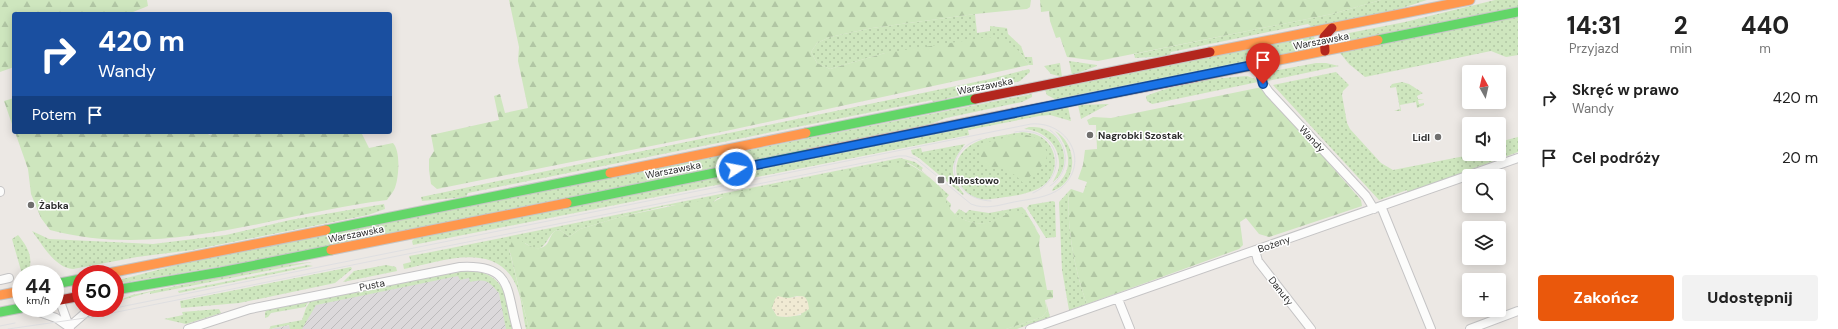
<!DOCTYPE html>
<html lang="pl">
<meta charset="utf-8">
<style>
body{margin:0;font-family:"DM Sans",sans-serif;background:#f2f2f2;color:#222;height:100vh;display:flex;flex-direction:column;font-size:15px;white-space:nowrap}
*{box-sizing:border-box;margin:0}
p{font-size:13px;color:#767676}
.icon{flex:none;width:22px;height:22px;fill:none;stroke:currentColor;stroke-width:2;stroke-linecap:round;stroke-linejoin:round}
.map{position:relative;flex:1;overflow:hidden}
.drawer{display:flex;flex-direction:column;background:#fff;width:320px}
.drawer>*{flex:none}
.banner{position:absolute;left:12px;top:12px;width:380px;height:122px;border-radius:4px;box-shadow:0 2px 10px #0003;background:#1a4fa0;color:#fff;overflow:hidden}
.needle{width:26px;rotate:352deg}
.buttons{position:absolute;left:1462px;top:65px;display:grid;gap:8px}
.buttons a{display:grid;place-items:center;width:44px;height:44px;border-radius:4px;background:#fff;box-shadow:0 2px 10px #0003;font-size:20px}
.speed{position:absolute;left:12px;top:265px;display:flex;gap:8px;font-size:20px;font-weight:700;text-align:center}
.speed>*{display:grid;place-content:center;width:52px;height:52px;border-radius:50%;background:#fff;box-shadow:0 2px 10px #0003;line-height:1}
.speed small{font-size:10px;font-weight:400}
.speed .limit{border:6px solid #d22;background:#fff;color:#111}
.pin{position:absolute;display:grid;place-items:center;width:34px;height:34px;color:#fff;margin:-41px -17px;border-radius:50% 50% 50% 0;rotate:-45deg;box-shadow:0 0 4px #0007}
.pin .icon{rotate:45deg}
.me{position:absolute;width:44px;margin:-22px;rotate:79deg;stroke-linejoin:round;filter:drop-shadow(0 0 3px #0008)}
.turn{display:flex;align-items:center;gap:14px;height:84px;padding:0 20px;font-size:18px}
.turn .icon{width:52px;height:52px;stroke-width:2.5}
.turn b{display:block;font-size:28px;line-height:34px}
.then{display:flex;align-items:center;height:38px;padding:0 20px;background:#0003;gap:8px;font-size:15px}
.eta{display:flex;justify-content:space-evenly;align-items:center;height:68px;text-align:center}
.eta b{font-size:24px;font-weight:800;line-height:28px}
.button{display:flex;gap:8px;margin-top:auto;padding:8px 20px}
.button a{flex:1;height:46px;border-radius:4px;background:#ea580c;color:#fff;font-size:16px;font-weight:800;line-height:46px;text-align:center}
.button a+a{background:#f2f2f2;color:#222}
ul{padding:0;list-style:none}
li{display:flex;align-items:center;gap:12px;height:60px;padding:0 20px}
li div{flex:1}
li b{display:block;font-size:15px}
li em{font-style:normal}
main{display:flex;flex:1;min-height:0}
.map>svg:first-child{display:block}
.industrial{fill:url(#industrial-furrows)}
.grass{fill:url(#grass-dots)}
.forest{fill:url(#forest-firs);fill-rule:evenodd}
.sand{fill:url(#sand-dots)}
.lines{fill:none;stroke-linecap:round;stroke-linejoin:round}
.street-casing{stroke:#c5c4c5;stroke-width:10}
.fast-casing{stroke:#c5c4c5;stroke-width:11}
.slow-casing{stroke:#c5c4c5;stroke-width:11}
.jam-casing{stroke:#c5c4c5;stroke-width:11}
.street{stroke:#fcfcfb;stroke-width:8}
.fast{stroke:#63d668;stroke-width:9}
.slow{stroke:#ff974d;stroke-width:9}
.jam{stroke:#b3261e;stroke-width:9}
.tram{stroke:#dfdfe1;stroke-width:1}
.route-casing{stroke:#114b97;stroke-width:10}
.route{stroke:#1a73e8;stroke-width:7}
.poi-dot{fill:#706f6e;stroke:#fff;stroke-width:1.5}
.labels{text-anchor:middle;dominant-baseline:central;stroke-width:3;stroke-linejoin:round;paint-order:stroke}
.street-label{font-size:10px;fill:#2e2e2e;stroke:#fff}
.poi-label{font-size:10px;font-weight:bold;fill:#2e2e2e;stroke:#fff;text-anchor:start}
</style>
<main>
<div class="map">
<svg width="1518" height="329" viewBox="0 0 1518 329">
<defs>
<pattern id="industrial-furrows" width="10" height="10" patternUnits="userSpaceOnUse"><rect width="10" height="10" fill="#dcd9db"/><path d="M-1 1l2-2M0 10L10 0M9 11l2-2" fill="none" stroke="#bdbbbc"/></pattern>
<pattern id="grass-dots" width="8" height="8" patternUnits="userSpaceOnUse"><rect width="8" height="8" fill="#cee6be"/><path d="M2 2h.1M6 6h.1" fill="none" stroke="#b1c6a4" stroke-width="1.8" stroke-linecap="round"/></pattern>
<pattern id="forest-firs" width="22" height="20" patternUnits="userSpaceOnUse"><rect width="22" height="20" fill="#cee6be"/><path d="M5 1l3.5 6h-7zM16 11l3.5 6h-7z" fill="#b1c6a4"/></pattern>
<pattern id="sand-dots" width="8" height="8" patternUnits="userSpaceOnUse"><rect width="8" height="8" fill="#f0ead3"/><path d="M2 2h.1M6 6h.1" fill="none" stroke="#cec9b5" stroke-width="1.8" stroke-linecap="round"/></pattern>
</defs>
<rect width="100%" height="100%" fill="#ece8e4"/>
<path class="industrial" d="M 460,275 L 488,280 L 498,289 L 507,329 L 270,329 L 301,323 L 310,306 Z"/>
<path class="grass" d="M 1381,0 L 1427,0 L 1396,10 L 1312,27 L 1308,24 L 1171,52 L 1169,56 L 1135,58 L 1134,54 L 1332,14 Z
M 1495,0 L 1518,0 L 1518,7 L 1332,44 L 1330,41 L 1334,36 L 1405,22 Z
M 975,14 L 977,33 L 990,31 L 990,26 L 1007,28 L 1008,34 L 1021,46 L 1025,57 L 1032,57 L 1033,65 L 1029,65 L 1019,51 L 885,53 L 830,69 L 817,63 L 811,52 L 817,43 L 830,37 L 872,28 Z
M 1518,17 L 1518,55 L 1506,57 L 1491,51 L 1365,77 L 1349,64 L 1340,53 Z
M 1314,36 L 1316,48 L 1057,100 L 1047,95 L 1045,90 Z
M 1069,61 L 1097,65 L 1097,66 L 1072,75 Z
M 1060,63 L 1062,77 L 1051,74 L 1044,66 Z
M 1316,63 L 1326,63 L 1339,66 L 1267,81 L 1267,75 L 1273,71 Z
M 1029,69 L 1030,72 L 1020,81 L 933,102 L 932,100 L 468,193 L 466,197 L 422,201 L 421,197 L 990,79 Z
M 1336,72 L 1349,85 L 1343,91 L 1342,95 L 1347,123 L 1350,129 L 1381,163 L 1393,170 L 1475,154 L 1499,154 L 1499,142 L 1518,137 L 1518,152 L 1407,193 L 1407,190 L 1379,200 L 1273,85 Z
M 1247,76 L 1255,79 L 1258,82 L 1152,104 L 1147,101 L 1146,96 C 1178,83 1212,78 1247,76 Z
M 1402,82 L 1409,84 L 1423,93 L 1417,96 L 1418,99 L 1424,99 L 1418,100 L 1419,104 L 1424,103 L 1424,105 L 1417,108 L 1416,102 L 1400,105 L 1401,111 L 1394,111 L 1400,109 L 1396,87 L 1390,88 L 1390,87 L 1392,84 Z
M 1032,94 L 1032,97 L 1022,102 L 946,118 L 928,125 L 253,261 L 115,284 L 115,281 L 196,260 Z
M 1109,104 L 1081,119 L 1078,105 Z
M 1068,107 L 1071,121 L 1050,115 L 1039,116 L 968,130 L 969,135 L 413,245 L 412,241 L 415,238 Z
M 1029,127 C 1034,127 1039,127 1044,129 C 1066,137 1072,169 1053,182 C 1055,177 1058,173 1059,167 C 1061,146 1044,130 1024,129 Z
M 1055,131 C 1077,143 1080,182 1052,191 C 1053,186 1059,184 1062,179 C 1074,164 1067,143 1055,131 Z
M 1022,132 C 1027,133 1033,133 1037,135 C 1059,144 1061,175 1041,187 C 1028,195 1006,197 991,199 C 961,204 944,166 967,148 C 981,136 1005,136 1022,132 Z
M 965,144 C 951,163 947,173 964,194 L 963,195 L 919,158 L 912,154 L 911,150 L 921,148 L 922,152 Z
M 900,158 L 915,162 L 923,168 L 921,170 L 949,195 L 946,199 L 951,204 L 950,209 L 955,214 L 959,209 L 966,213 L 969,210 L 989,213 L 1022,207 L 1025,210 L 1038,232 L 1032,223 L 1009,214 C 1002,216 995,221 988,223 C 974,226 954,218 945,206 C 946,204 946,199 946,197 C 943,187 917,166 908,163 L 718,198 L 713,202 L 666,206 L 624,216 L 580,229 L 569,237 L 560,230 L 555,231 C 545,238 545,258 525,243 L 509,249 L 529,329 L 526,329 C 522,313 522,295 514,281 C 492,241 439,262 404,269 L 403,264 L 411,262 L 409,256 L 426,253 Z
M 1069,191 C 1066,226 1075,272 1087,304 L 1069,310 L 1062,270 L 1059,202 Z
M 1053,201 L 1055,202 L 1056,237 L 1046,238 L 1027,208 L 1029,205 Z
M 384,204 L 385,209 L 368,215 L 192,250 L 137,257 L 73,269 C 55,268 42,244 32,231 L 49,239 L 153,244 L 226,235 L 290,220 Z
M 18,235 C 28,247 34,258 28,274 L 22,274 L 12,239 Z
M 312,262 L 150,294 L 150,292 L 115,302 L 132,295 L 279,265 Z
M 308,265 L 313,266 L 179,293 L 178,291 Z
M 386,265 L 396,267 L 397,271 L 343,282 L 354,271 Z
M 351,267 L 352,269 L 335,283 L 239,303 L 181,308 L 180,301 Z
M 469,270 C 507,274 506,298 513,329 L 506,329 L 499,293 C 489,282 487,278 470,282 L 469,278 L 460,280 L 458,276 L 316,305 L 302,329 L 290,329 L 289,325 L 269,329 L 271,326 L 302,320 L 306,308 L 311,300 Z
M 309,301 L 305,307 L 271,313 L 268,317 L 265,318 L 265,313 L 266,310 Z
M 1046,302 L 1050,317 L 1017,329 L 1006,329 L 1042,317 L 1047,311 Z
M 219,309 L 221,313 L 186,324 L 164,319 L 183,315 L 182,312 Z"/>
<path class="forest" d="M 0,0 L 147,0 L 148,6 L 128,14 L 14,14 L 14,67 L 0,72 Z
M 509,0 L 1031,0 L 1030,7 L 1027,9 L 975,14 L 872,28 L 830,37 L 817,43 L 811,52 L 817,63 L 830,69 L 885,53 L 989,37 L 1006,41 L 1019,51 L 1029,65 L 726,131 L 437,189 L 431,184 L 429,170 L 429,159 L 434,151 L 431,135 L 499,120 L 494,96 L 500,94 L 505,113 L 528,108 L 518,61 L 519,47 Z
M 1040,0 L 1381,0 L 1332,14 L 1098,61 L 1067,57 L 1060,37 L 1056,38 L 1050,21 L 1049,11 L 1041,12 Z
M 1262,87 L 1361,200 L 1362,206 L 1269,237 L 1259,234 L 1246,218 L 1240,222 L 1243,245 L 1239,249 L 1087,304 C 1075,272 1066,226 1069,191 L 1071,189 L 1083,193 L 1087,182 L 1078,179 L 1083,165 L 1085,150 L 1097,149 L 1096,125 L 1089,125 L 1087,120 L 1093,117 L 1111,118 Z
M 14,98 L 14,130 L 4,101 Z
M 15,132 L 207,132 L 209,135 L 220,132 L 361,132 L 369,148 L 393,143 C 401,151 399,180 394,190 C 392,193 389,197 387,200 C 275,214 163,260 50,230 L 41,218 L 31,194 L 28,169 Z
M 1016,135 L 1027,135 L 1040,139 C 1052,156 1047,163 1033,174 C 1029,177 1027,180 1023,183 C 1013,171 1001,166 986,168 L 981,160 L 981,146 L 988,142 Z
M 903,162 C 915,165 942,185 946,196 C 946,199 946,203 946,206 C 954,218 976,227 990,222 C 1001,218 1014,207 1026,215 C 1032,220 1036,230 1040,236 L 1039,245 L 1047,290 L 1053,290 L 1053,298 L 1045,300 L 1047,311 L 1042,317 L 1006,329 L 529,329 L 511,256 L 509,249 L 512,241 L 519,239 C 526,244 537,253 546,245 C 550,241 550,235 555,231 L 560,230 L 569,237 L 580,229 L 624,216 L 676,205 L 705,200 L 713,202 L 727,195 L 841,172 ZM 797,296 L 804,297 L 801,315 L 786,317 L 777,316 L 772,308 L 781,297 L 786,299 Z"/>
<path class="sand" d="M 778,296 C 782,297 785,298 788,298 C 799,298 807,290 809,309 C 799,316 790,318 777,316 L 772,308 L 775,299 Z"/>
<g class="lines">
<defs>
<path id="street" d="M 1258,64 L 1262,82 L 1269,92 L 1366,196 L 1374,209
M 0,191 L 0,192
M 1381,206 L 1431,329
M 1255,250 L 1258,261 L 1311,329
M 0,280 L 9,278
M 55,288 L 70,329
M 1118,299 L 1130,329
M 28,308 L 56,318 L 69,327
M 69,327 L 91,308
M 188,329 L 250,309 L 460,267 C 513,264 506,290 517,329
M 1030,329 L 1518,158
M 1470,329 L 1518,311"/>
<path id="fast" d="M 1378,40 L 1518,12
M 806,133 L 975,99
M 567,203 L 808,154
M 326,230 L 610,173
M 55,284 L 81,279
M 115,290 L 221,272 L 331,250
M 0,312 L 21,308"/>
<path id="slow" d="M 1210,52 L 1470,0
M 1196,77 L 1378,40
M 808,154 L 1013,113
M 610,173 L 806,133
M 331,250 L 567,203
M 104,274 L 326,230
M 0,295 L 21,291"/>
<path id="jam" d="M 1325,51 L 1324,37 L 1332,28
M 975,99 L 1210,52
M 1013,113 L 1196,77
M 55,301 L 81,296"/>
</defs>
<use href="#street" class="street-casing"/>
<use href="#fast" class="fast-casing"/>
<use href="#slow" class="slow-casing"/>
<use href="#jam" class="jam-casing"/>
<use href="#street" class="street"/>
<use href="#fast" class="fast"/>
<use href="#slow" class="slow"/>
<use href="#jam" class="jam"/>
<path class="tram" d="M 1050,130 C 1070,144 1071,173 1050,186
M 1015,132 C 1058,124 1073,175 1033,193
M 981,139 C 940,150 948,199 991,201
M 0,326 L 15,323
M 8,329 L 92,317 L 898,156 L 906,156 L 916,159 L 971,204 C 985,210 1000,205 1014,202 C 1029,199 1048,198 1061,188 C 1091,162 1068,121 1031,124 L 115,308"/>
</g>
<g class="lines">
<defs>
<path id="route" d="M 736,169 L 1258,64 L 1263,84"/>
</defs>
<use href="#route" class="route-casing"/>
<use href="#route" class="route"/>
</g>
<g class="poi-dot">
<circle cx="1090" cy="135" r="4"/>
<circle cx="1438" cy="137" r="4"/>
<rect x="937" y="176" width="8" height="8" rx="2"/>
<circle cx="31" cy="205" r="4"/>
</g>
<g class="labels">
<g class="street-label">
<text transform="translate(1321 41) rotate(-11)">Warszawska</text>
<text transform="translate(985 86) rotate(-11)">Warszawska</text>
<text transform="translate(1312 139) rotate(47)">Wandy</text>
<text transform="translate(673 170) rotate(-11)">Warszawska</text>
<text transform="translate(356 234) rotate(-11)">Warszawska</text>
<text transform="translate(1274 244) rotate(-19)">Bożeny</text>
<text transform="translate(372 285) rotate(-11)">Pusta</text>
<text transform="translate(1281 291) rotate(52)">Danuty</text>
</g>
<g class="poi-label">
<text x="1098" y="135">Nagrobki Szostak</text>
<text x="1430" y="137" text-anchor="end">Lidl</text>
<text x="949" y="180">Miłostowo</text>
<text x="39" y="205">Żabka</text>
</g>
</g>
</svg>
<div class="buttons">
<a><svg class="needle" viewBox="-14 -14 28 28"><path d="M0-13l5 13h-10z" fill="#e53935"/><path d="M0 13l5-13h-10z" fill="#767676"/></svg></a>
<a><svg class="icon" aria-label="sound" viewBox="0 0 24 24"><path d="M4 9h4l5-4v14l-5-4H4zM17 9q2 3 0 6"/></svg></a>
<a><svg class="icon" aria-label="search" viewBox="0 0 24 24"><circle cx="10" cy="10" r="6"/><path d="M15 15l6 6"/></svg></a>
<a><svg class="icon" aria-label="layers" viewBox="0 0 24 24"><path d="M12 4l9 5-9 5-9-5zM3 14l9 5 9-5"/></svg></a>
<a>+</a>
</div>
<div class="speed"><div>44<small>km/h</small></div><div class="limit">50</div></div>
<div class="pin" style="left:1263px;top:84px;background:#d93025"><svg class="icon" aria-label="arrive" viewBox="0 0 24 24"><path d="M6 21V4h12l-3 4 3 4H6"/></svg></div>
<svg class="me" style="left:736px;top:169px" viewBox="-20 -20 40 40"><circle r="17" fill="#1a73e8" stroke="#fff" stroke-width="3"/><path d="M0-11L8 9 0 5-8 9z" fill="#fff"/></svg>
<div class="banner">
<div class="turn"><svg class="icon" aria-label="right" viewBox="0 0 24 24"><path d="M7 20v-9h11M14 6l5 5-5 5"/></svg><div><b>420 m</b>Wandy</div></div>
<div class="then">Potem<svg class="icon" aria-label="arrive" viewBox="0 0 24 24"><path d="M6 21V4h12l-3 4 3 4H6"/></svg></div>
</div>
</div>
<section class="drawer">
<div class="eta">
<div><b>14:31</b><p>Przyjazd</p></div>
<div><b>2</b><p>min</p></div>
<div><b>440</b><p>m</p></div>
</div>
<ul>
<li><svg class="icon" aria-label="right" viewBox="0 0 24 24"><path d="M7 20v-9h11M14 6l5 5-5 5"/></svg><div><b>Skręć w prawo</b><p>Wandy</p></div><em>420 m</em></li>
<li><svg class="icon" aria-label="arrive" viewBox="0 0 24 24"><path d="M6 21V4h12l-3 4 3 4H6"/></svg><div><b>Cel podróży</b></div><em>20 m</em></li>
</ul>
<div class="button"><a>Zakończ</a><a>Udostępnij</a></div>
</section>
</main>
